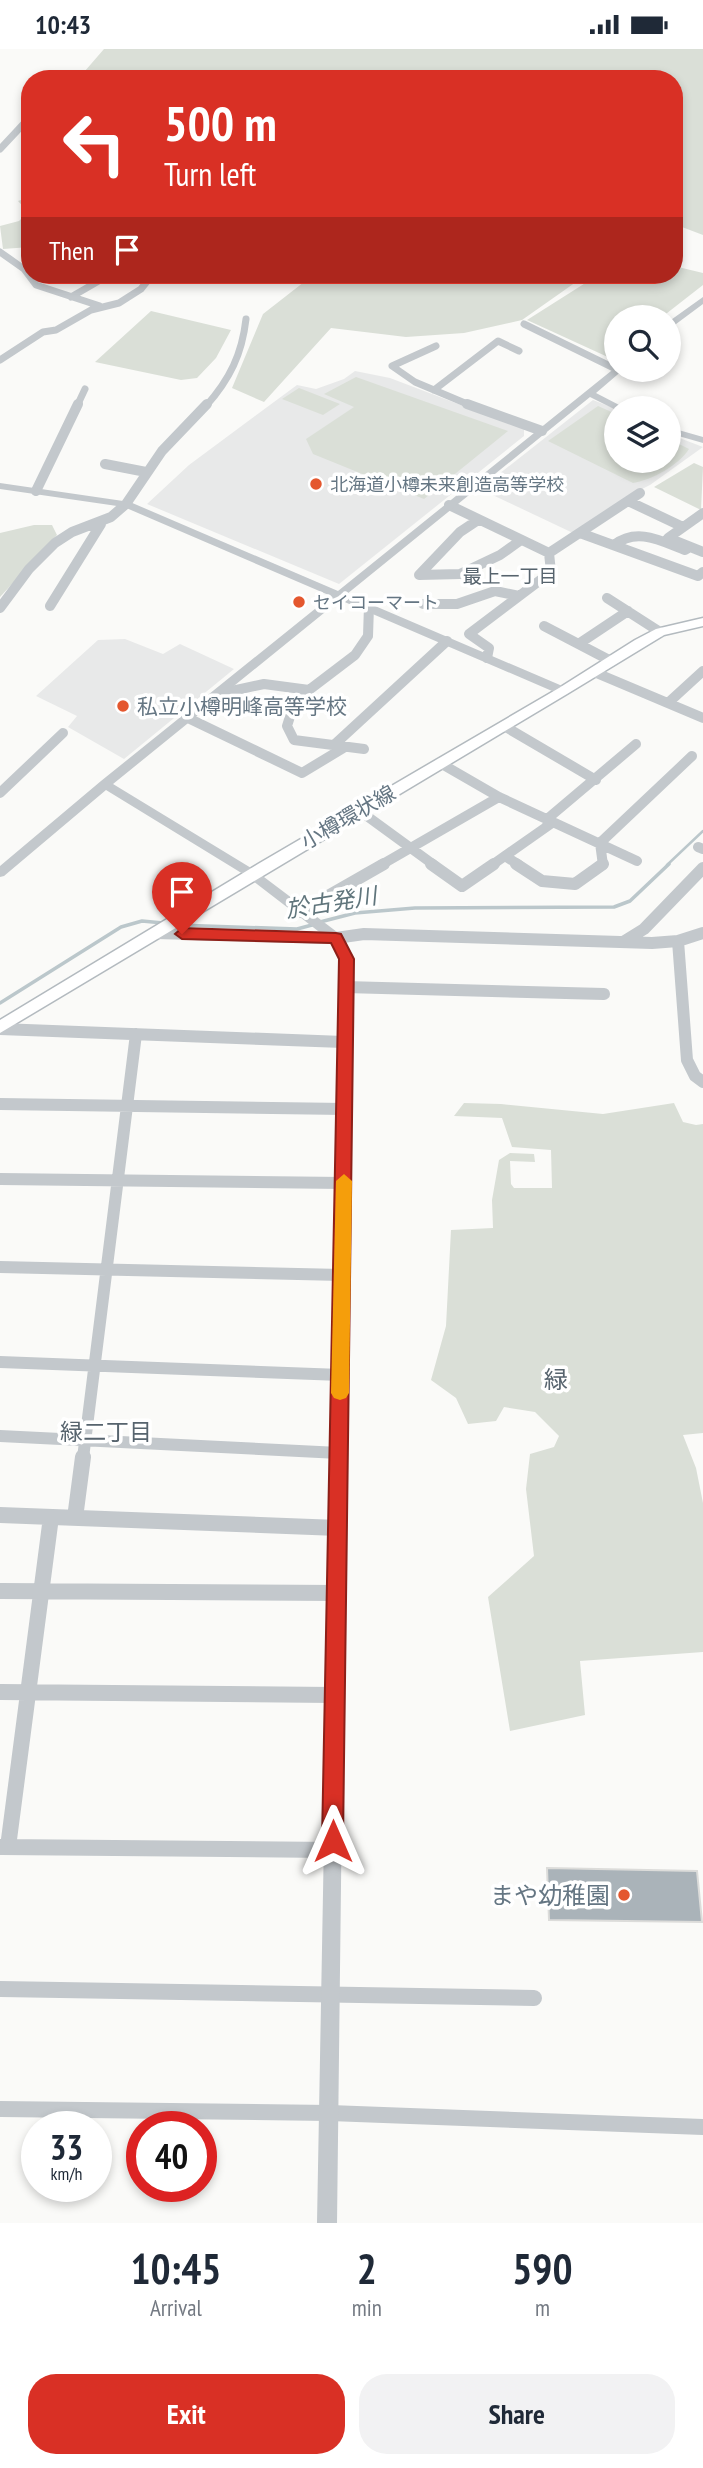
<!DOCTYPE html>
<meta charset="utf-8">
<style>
body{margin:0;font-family:"PT Sans Narrow","Noto Sans JP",sans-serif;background:#f2f2f3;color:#1f2937;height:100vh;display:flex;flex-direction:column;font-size:26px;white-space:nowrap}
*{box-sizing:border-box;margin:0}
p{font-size:23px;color:#747a83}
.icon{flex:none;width:38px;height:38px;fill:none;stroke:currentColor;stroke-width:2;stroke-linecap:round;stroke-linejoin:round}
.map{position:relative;height:2174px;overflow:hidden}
.sheet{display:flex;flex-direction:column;background:#fff;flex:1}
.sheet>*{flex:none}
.hud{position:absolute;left:21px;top:21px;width:662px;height:214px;border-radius:28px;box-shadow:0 4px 10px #0003;background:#d93025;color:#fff;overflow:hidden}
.buttons{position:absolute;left:604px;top:256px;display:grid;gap:14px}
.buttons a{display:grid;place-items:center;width:77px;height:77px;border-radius:50%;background:#fff;box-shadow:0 4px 10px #0003;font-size:35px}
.speed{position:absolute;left:21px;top:2062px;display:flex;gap:14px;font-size:35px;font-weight:700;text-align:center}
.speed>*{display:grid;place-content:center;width:91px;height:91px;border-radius:50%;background:#fff;box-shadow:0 4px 10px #0003;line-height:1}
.speed small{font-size:18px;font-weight:400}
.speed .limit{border:10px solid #d22;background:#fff;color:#111}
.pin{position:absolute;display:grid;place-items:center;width:60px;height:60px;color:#fff;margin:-72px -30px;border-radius:50% 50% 50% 0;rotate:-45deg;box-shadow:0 0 7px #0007}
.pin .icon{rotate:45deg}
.me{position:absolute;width:77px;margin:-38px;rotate:0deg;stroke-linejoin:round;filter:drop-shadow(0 0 5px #0008)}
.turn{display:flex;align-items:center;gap:24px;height:147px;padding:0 28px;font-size:32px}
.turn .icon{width:91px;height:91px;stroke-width:2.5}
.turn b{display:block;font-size:49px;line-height:60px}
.then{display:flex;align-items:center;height:66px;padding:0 28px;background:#0003;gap:14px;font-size:26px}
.eta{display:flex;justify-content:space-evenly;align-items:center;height:119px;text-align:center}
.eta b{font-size:42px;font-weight:700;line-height:49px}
.button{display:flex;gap:14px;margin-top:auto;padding:14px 28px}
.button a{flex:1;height:80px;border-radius:28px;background:#d93025;color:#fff;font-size:28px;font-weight:700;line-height:80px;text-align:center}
.button a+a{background:#f2f2f3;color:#1f2937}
.status{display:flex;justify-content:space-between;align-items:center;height:49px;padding:0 35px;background:#fff;direction:ltr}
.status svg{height:19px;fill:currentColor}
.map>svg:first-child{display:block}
.built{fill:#e8e9e9}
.green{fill:#dadfd7}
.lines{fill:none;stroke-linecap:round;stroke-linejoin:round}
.stream-far1{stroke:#bbc7cb;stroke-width:2.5}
.stream{stroke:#bbc7cb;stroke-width:3.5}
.building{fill:#aab3b9;stroke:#dcdcda;stroke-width:2}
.secondary-casing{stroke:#b3babf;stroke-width:3}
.minor-far3{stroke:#c3c8cc;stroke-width:7}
.minor-far2{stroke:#c3c8cc;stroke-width:10}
.minor-far1{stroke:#c3c8cc;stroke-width:12}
.minor{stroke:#c3c8cc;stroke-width:16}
.tertiary{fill:#c3c8cc;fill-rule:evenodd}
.secondary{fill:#fff;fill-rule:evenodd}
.route{fill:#d93025;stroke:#8d1f18;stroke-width:2}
.slow{fill:#f59e0b}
.poi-dot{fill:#e4572e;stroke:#fff;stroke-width:2.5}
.labels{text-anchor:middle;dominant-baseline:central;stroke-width:7;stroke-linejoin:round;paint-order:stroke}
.far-poi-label{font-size:18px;fill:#657683;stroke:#fff;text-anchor:start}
.far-neighbourhood-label{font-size:19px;fill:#57646e;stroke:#fff}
.poi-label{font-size:21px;fill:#657683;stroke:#fff;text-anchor:start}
.street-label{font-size:21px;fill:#657683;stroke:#fff}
.water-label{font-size:23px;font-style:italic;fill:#60757c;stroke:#fff}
.neighbourhood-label{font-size:23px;fill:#57646e;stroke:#fff}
.quarter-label{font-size:24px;fill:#57646e;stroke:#fff}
.near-poi-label{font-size:24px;fill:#657683;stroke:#fff;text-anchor:end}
</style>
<div class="status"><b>10:43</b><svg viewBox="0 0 49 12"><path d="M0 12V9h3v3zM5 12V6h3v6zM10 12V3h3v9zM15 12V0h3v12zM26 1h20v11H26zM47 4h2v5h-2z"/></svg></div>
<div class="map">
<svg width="703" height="2174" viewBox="0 0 703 2174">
<rect width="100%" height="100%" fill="#fafaf8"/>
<path class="built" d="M 355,322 L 390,329 L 524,380 L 524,387 L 339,535 L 147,455 L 189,416 L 297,336 L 316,340 L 344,330 Z
M 593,351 L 616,360 L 616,411 L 668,411 L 669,385 L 703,398 L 650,436 L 632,445 L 573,484 L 480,440 Z
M 125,590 L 163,605 L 180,595 L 234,620 L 124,710 L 68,678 L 77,667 L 36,647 L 98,591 Z"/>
<path class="green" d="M 104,0 L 703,0 L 703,186 L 674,175 L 674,30 L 78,30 Z
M 30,148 L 30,198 L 3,200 L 0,177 L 19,172 L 28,163 L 18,152 Z
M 674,217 L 703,224 L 703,236 L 662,268 L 616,268 L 616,304 L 610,309 L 527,271 L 598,226 L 674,226 Z
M 313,226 L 586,226 L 522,271 L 464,284 L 406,288 L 331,279 L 264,353 L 232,339 L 263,265 Z
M 151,262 L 231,281 L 216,309 L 197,329 L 181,331 L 95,313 Z
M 356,328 L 508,382 L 424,450 L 313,405 L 306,390 L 354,358 L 324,345 Z
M 299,339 L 340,355 L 323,366 L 282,350 Z
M 598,357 L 616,365 L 616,411 L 668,411 L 669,390 L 689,400 C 679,416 652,431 633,434 L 548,392 Z
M 694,414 L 703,418 L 701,461 L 654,438 Z
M 34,476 L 52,476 L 57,486 L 0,548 L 0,484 Z
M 464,1054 L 501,1055 L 603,1065 L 674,1054 L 683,1073 L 696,1076 L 703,1075 L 703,1384 L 683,1386 L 696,1419 L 703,1454 L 703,1603 L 580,1612 L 585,1666 L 510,1682 L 488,1548 L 534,1507 L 526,1440 L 530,1405 L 554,1398 L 559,1387 L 535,1363 L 504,1358 L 496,1372 L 468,1375 L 456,1349 L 431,1331 L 446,1277 L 451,1181 L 493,1179 L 492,1151 L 499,1111 L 510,1104 L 534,1105 L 535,1113 L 510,1112 L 511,1135 L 514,1139 L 552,1139 L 551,1101 L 512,1098 L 502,1069 L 454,1067 Z"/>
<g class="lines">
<path class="stream-far1" d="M 667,816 L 703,782"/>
<path class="stream" d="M 320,873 L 355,864 L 415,859 L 614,858 L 630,852 L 669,815
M 177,876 L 297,880 L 312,876
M 0,954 L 121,878 L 142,872 L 163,874"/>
</g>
<path class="building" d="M 547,1819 L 697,1822 L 702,1873 L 549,1871 Z"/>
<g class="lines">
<defs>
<path id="secondary" d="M 703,569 L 703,577 L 664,586 L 567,645 L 0,984 L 0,971 L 258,815 L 559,639 L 635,591 L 656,580 Z"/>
</defs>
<use href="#secondary" class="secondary-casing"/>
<path class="minor-far3" d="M 0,100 L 30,68
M 0,203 L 24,220 L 36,236 L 100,257
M 71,248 L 109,226
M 524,275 L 616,320
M 436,297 L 392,317 L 415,333 L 472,357
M 0,311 L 43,283 L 56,281 L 91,261 L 119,254 L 141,240 L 152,226
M 434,341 L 498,292 L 519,302
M 77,357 L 85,340
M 206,357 C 230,330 242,305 246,270"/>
<path class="minor-far2" d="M 467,355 L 542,382
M 105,415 L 146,423
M 36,442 L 78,355
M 628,452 L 683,478
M 449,456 L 549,504
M 703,464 L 668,489 L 703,503
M 478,471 L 460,483 L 419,526 L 460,525 L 500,506 L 521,491
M 580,484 L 698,527 L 703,523
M 614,496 C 637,478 661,492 685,501 L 690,498
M 549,504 L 640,444
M 607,549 L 660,583
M 423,555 L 457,555 L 495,542 L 519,547
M 50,557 L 101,475
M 0,559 L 29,520 L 55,494 L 72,483 L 111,468 L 126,455 L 162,402 L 207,355
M 544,577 L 611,612
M 580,594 L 628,562
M 487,609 L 489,599 L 469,585 L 551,523 L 549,504
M 594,623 L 703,669
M 218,645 L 264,635 L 309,641
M 668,654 L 703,622
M 188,669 L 302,724 L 345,698
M 504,677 L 596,731
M 334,696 L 447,592
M 364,700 L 294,691 L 287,677 L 293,658 L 309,641 L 355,606 L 368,587 L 369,557
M 440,714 L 499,748 L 637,812
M 0,744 L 63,684
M 360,762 L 434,816
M 546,771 L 636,695
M 698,798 L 703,800
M 505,807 L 519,816
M 381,816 L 499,748
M 492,816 L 552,774
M 603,816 L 600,794 L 692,707"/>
<path class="minor-far1" d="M 431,815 L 462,837 L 494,815
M 516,815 L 542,832 L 575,835 L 603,815
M 300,863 L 384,815
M 156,884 L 336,889 L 364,885 L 652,894 L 678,892 L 703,884
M 678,892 L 687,1011 L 695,1027 L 703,1033
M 623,893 L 644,880 L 703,819
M 345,938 L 604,945
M 0,980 L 343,993
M 0,1055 L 345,1060
M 0,1130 L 344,1134
M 0,1218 L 342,1226
M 0,1313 L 341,1326
M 0,1387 L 339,1404
M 83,1409 L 136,985"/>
<path class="minor" d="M 0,1466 L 338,1479
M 75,1469 L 83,1408
M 0,1542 L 337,1544
M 0,1643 L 333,1646
M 1,1798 L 333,1801
M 8,1798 L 51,1468
M 0,1940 L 534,1949
M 0,2060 L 330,2064 L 703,2078"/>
<path class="tertiary" d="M 703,248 L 703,255 L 668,281 L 668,273 Z
M 616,318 L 616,320 L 624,320 L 596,344 L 625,359 L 616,359 L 616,361 L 590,348 L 347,545 L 567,639 L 567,645 L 559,645 L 340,551 L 113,735 L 256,822 L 341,886 L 352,910 L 337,2174 L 317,2174 L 340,910 L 331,892 L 248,828 L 106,741 L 4,827 L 0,828 L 0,817 L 101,732 L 331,547 L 124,458 L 0,440 L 0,434 L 130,453 L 338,542 Z
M 668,378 L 703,388 L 703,394 L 668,384 Z"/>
<use href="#secondary" class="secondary"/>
</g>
<path class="route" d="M 182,879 L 336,884 L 341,885 L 354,910 L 343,1792 L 340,1800 L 333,1803 L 326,1800 L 322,1792 L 339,910 L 331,894 L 182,890 L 175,885 Z"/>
<path class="slow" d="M 344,1125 L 352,1132 L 349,1344 L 346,1349 L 340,1351 L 334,1349 L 331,1344 L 336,1132 Z"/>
<g class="poi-dot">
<circle cx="316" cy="435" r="7"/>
<circle cx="299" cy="553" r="7"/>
<circle cx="123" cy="657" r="7"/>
<circle cx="624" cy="1846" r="7"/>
</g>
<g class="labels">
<g class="far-poi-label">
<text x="330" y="435">北海道小樽未来創造高等学校</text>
<text x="313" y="553">セイコーマート</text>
</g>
<g class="far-neighbourhood-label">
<text x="510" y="527">最上一丁目</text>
</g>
<g class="poi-label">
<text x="137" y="657">私立小樽明峰高等学校</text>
</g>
<g class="street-label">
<text transform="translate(348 768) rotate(-30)">小樽環状線</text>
</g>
<g class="water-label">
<text transform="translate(331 853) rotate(-9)">於古発川</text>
</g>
<g class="neighbourhood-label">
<text x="106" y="1382">緑二丁目</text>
</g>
<g class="quarter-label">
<text x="556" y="1330">緑</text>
</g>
<g class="near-poi-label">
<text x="610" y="1846">まや幼稚園</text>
</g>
</g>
</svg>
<div class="buttons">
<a><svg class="icon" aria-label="search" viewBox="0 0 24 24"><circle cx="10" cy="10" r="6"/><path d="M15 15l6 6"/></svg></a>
<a><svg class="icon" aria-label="layers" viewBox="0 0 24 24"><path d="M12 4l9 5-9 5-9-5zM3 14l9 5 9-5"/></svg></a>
</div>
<div class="speed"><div>33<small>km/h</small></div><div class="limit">40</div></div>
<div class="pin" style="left:182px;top:885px;background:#d93025"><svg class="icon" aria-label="arrive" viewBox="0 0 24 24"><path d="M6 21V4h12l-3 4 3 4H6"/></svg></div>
<svg class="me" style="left:333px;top:1792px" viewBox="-20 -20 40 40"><path d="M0-17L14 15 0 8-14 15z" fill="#d93025" stroke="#fff" stroke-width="4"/></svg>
<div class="hud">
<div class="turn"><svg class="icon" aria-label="left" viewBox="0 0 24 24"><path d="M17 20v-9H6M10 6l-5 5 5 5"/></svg><div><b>500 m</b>Turn left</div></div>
<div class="then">Then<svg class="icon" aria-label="arrive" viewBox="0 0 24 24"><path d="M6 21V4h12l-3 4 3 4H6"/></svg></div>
</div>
</div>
<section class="sheet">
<div class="eta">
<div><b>10:45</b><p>Arrival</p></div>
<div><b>2</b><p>min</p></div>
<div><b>590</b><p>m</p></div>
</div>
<div class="button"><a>Exit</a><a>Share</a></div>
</section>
